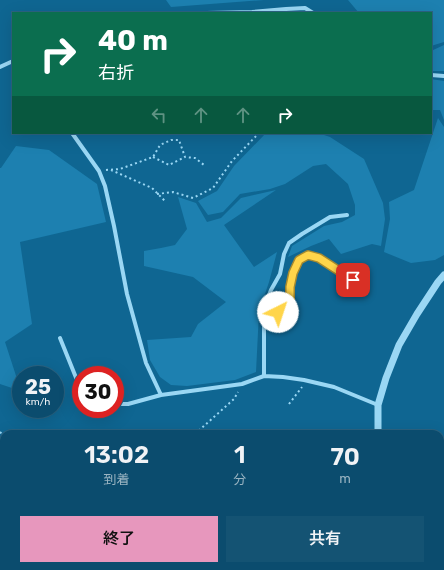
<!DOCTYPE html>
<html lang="ja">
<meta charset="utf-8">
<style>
body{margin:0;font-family:Rubik,"Noto Sans JP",sans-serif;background:#145373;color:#f1f3f6;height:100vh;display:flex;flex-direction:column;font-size:15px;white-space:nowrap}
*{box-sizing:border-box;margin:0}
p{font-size:13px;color:#9ab4c2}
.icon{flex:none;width:22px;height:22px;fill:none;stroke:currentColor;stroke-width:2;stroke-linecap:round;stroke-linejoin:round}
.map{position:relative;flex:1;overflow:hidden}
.side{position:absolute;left:0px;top:430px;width:444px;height:140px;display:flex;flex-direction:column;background:#0b4c6e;border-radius:12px 12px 0 0;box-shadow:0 4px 16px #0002,0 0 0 1px #2b6381}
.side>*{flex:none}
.hud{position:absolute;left:12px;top:12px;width:420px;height:122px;border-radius:0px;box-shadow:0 4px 16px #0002,0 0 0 1px #2b6381;background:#0b6e4f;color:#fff;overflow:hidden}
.speed{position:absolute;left:12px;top:366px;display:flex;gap:8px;font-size:20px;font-weight:700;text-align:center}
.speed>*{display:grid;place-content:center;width:52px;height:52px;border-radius:50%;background:#0b4c6e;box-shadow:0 4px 16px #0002,0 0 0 1px #2b6381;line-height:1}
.speed small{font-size:10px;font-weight:400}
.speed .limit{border:6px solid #d22;background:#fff;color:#111}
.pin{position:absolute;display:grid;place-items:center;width:34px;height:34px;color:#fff;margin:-17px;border-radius:8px;box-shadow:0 2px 6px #0006}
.me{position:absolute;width:44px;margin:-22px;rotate:41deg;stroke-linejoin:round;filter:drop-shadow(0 0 3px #0008)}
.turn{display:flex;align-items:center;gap:14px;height:84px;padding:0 20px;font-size:18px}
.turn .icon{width:52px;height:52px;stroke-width:2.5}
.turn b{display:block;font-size:28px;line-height:34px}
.lanes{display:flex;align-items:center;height:38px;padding:0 20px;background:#0003;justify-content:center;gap:20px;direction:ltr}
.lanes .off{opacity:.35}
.eta{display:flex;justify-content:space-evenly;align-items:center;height:68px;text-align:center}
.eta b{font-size:24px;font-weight:600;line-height:28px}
.button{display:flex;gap:8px;margin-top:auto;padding:8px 20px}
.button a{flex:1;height:46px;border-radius:0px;background:#e797bd;color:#111;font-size:16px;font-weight:600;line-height:46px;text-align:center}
.button a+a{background:#145373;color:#f1f3f6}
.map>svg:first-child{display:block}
.green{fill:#1d80b0}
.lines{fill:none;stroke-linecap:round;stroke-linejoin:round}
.path{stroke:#9ad7f4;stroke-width:2;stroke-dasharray:2 3;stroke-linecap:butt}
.minor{stroke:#9ad7f4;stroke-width:4}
.tertiary{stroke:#9ad7f4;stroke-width:7}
.route-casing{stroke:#a68a30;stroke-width:10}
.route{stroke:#ffd54a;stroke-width:7}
</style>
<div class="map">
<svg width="444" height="570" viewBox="0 0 444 570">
<rect width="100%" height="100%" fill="#0f6692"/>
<path class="green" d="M 166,0 L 264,0 L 171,7 Z
M 348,0 L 444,0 L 444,42 L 431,46 L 431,13 L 359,13 Z
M 444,45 L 444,71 L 431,71 L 431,51 Z
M 431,79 L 444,81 L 444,120 L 440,110 L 431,110 Z
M 438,118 L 444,127 L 444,255 L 435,260 L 411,263 L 384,252 L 390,219 L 389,202 L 414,190 Z
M 266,133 L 318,133 L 330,137 L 364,159 L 383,203 L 385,219 L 381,246 L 372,244 L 341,254 L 329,239 L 311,246 L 288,257 L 292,246 L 324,226 L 342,222 L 355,215 L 355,205 L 348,184 L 326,164 L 313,166 L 285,184 L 270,189 L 240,194 L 223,212 L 208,215 L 198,201 L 217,191 L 234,166 Z
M 16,146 L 49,150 L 97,184 L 106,222 L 20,242 L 32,324 L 5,342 L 21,391 L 0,384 L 0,168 L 1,168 Z
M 276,190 L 224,225 L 254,267 L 277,252 L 269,282 L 259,312 L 256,372 L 235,380 L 187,386 L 171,385 L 160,377 L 150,360 L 147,340 L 191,337 L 198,324 L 226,302 L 193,277 L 144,266 L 144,251 L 161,248 L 175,245 L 187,229 L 178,197 L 196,203 L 207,222 L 221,218 L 241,198 Z"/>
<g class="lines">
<path class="path" d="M 153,157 L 169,165 L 185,157
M 106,170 L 120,169 L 153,157 L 160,145 L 171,140 L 179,140 L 185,157 L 195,158 L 204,165
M 111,170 L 152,188 L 165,201
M 157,194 L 173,192 L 193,198 L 213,188 L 232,161 L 259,133
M 289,404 L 302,387
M 0,432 L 4,436
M 195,434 L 234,399 L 238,392
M 170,566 L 173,570"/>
<path class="minor" d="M 207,13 L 252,12 L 286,9 L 305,8 L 313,13
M 0,67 L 13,61
M 431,75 L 444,76
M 72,133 L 99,171 L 105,186 L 114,226 L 127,294 L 146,363 L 161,395 L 242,384 L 264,376 L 283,377 L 304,380 L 334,387 L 378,405
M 264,329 L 278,312 L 290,304 L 290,287 L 293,273 L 299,260 L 308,255 L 319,258 L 364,287
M 60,338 L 81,390
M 264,376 L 264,308 L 271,290 L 280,274 L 284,254 L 289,243 L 302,234 L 330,217 L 347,215
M 115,404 L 128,404 L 161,395"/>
<path class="tertiary" d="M 378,434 L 378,405 L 386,378 L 399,345 L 417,314 L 438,282 L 444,275
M 415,566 L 415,570"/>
</g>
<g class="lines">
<defs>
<path id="route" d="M 278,312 L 290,304 L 290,287 L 293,273 L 299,260 L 308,255 L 319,258 L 353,280"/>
</defs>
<use href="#route" class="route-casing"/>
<use href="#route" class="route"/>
</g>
</svg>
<div class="speed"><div>25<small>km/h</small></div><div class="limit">30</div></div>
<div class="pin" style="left:353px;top:280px;background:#d93025"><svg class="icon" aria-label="arrive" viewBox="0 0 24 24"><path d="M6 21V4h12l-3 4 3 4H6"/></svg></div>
<svg class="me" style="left:278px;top:312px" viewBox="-20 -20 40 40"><circle r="19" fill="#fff"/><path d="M0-13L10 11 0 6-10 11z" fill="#ffd54a"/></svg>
<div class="hud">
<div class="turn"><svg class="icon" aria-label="right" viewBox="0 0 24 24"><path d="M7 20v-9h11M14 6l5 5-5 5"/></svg><div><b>40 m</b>右折</div></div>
<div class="lanes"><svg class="icon off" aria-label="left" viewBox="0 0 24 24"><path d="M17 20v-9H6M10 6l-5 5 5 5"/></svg><svg class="icon off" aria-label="ahead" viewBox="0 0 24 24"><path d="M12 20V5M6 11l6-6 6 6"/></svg><svg class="icon off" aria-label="ahead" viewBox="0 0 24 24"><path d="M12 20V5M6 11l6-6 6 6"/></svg><svg class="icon" aria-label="right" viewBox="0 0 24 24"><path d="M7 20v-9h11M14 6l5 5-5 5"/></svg></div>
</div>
<section class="side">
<div class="eta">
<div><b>13:02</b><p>到着</p></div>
<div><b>1</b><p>分</p></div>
<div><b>70</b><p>m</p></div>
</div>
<div class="button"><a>終了</a><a>共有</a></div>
</section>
</div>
